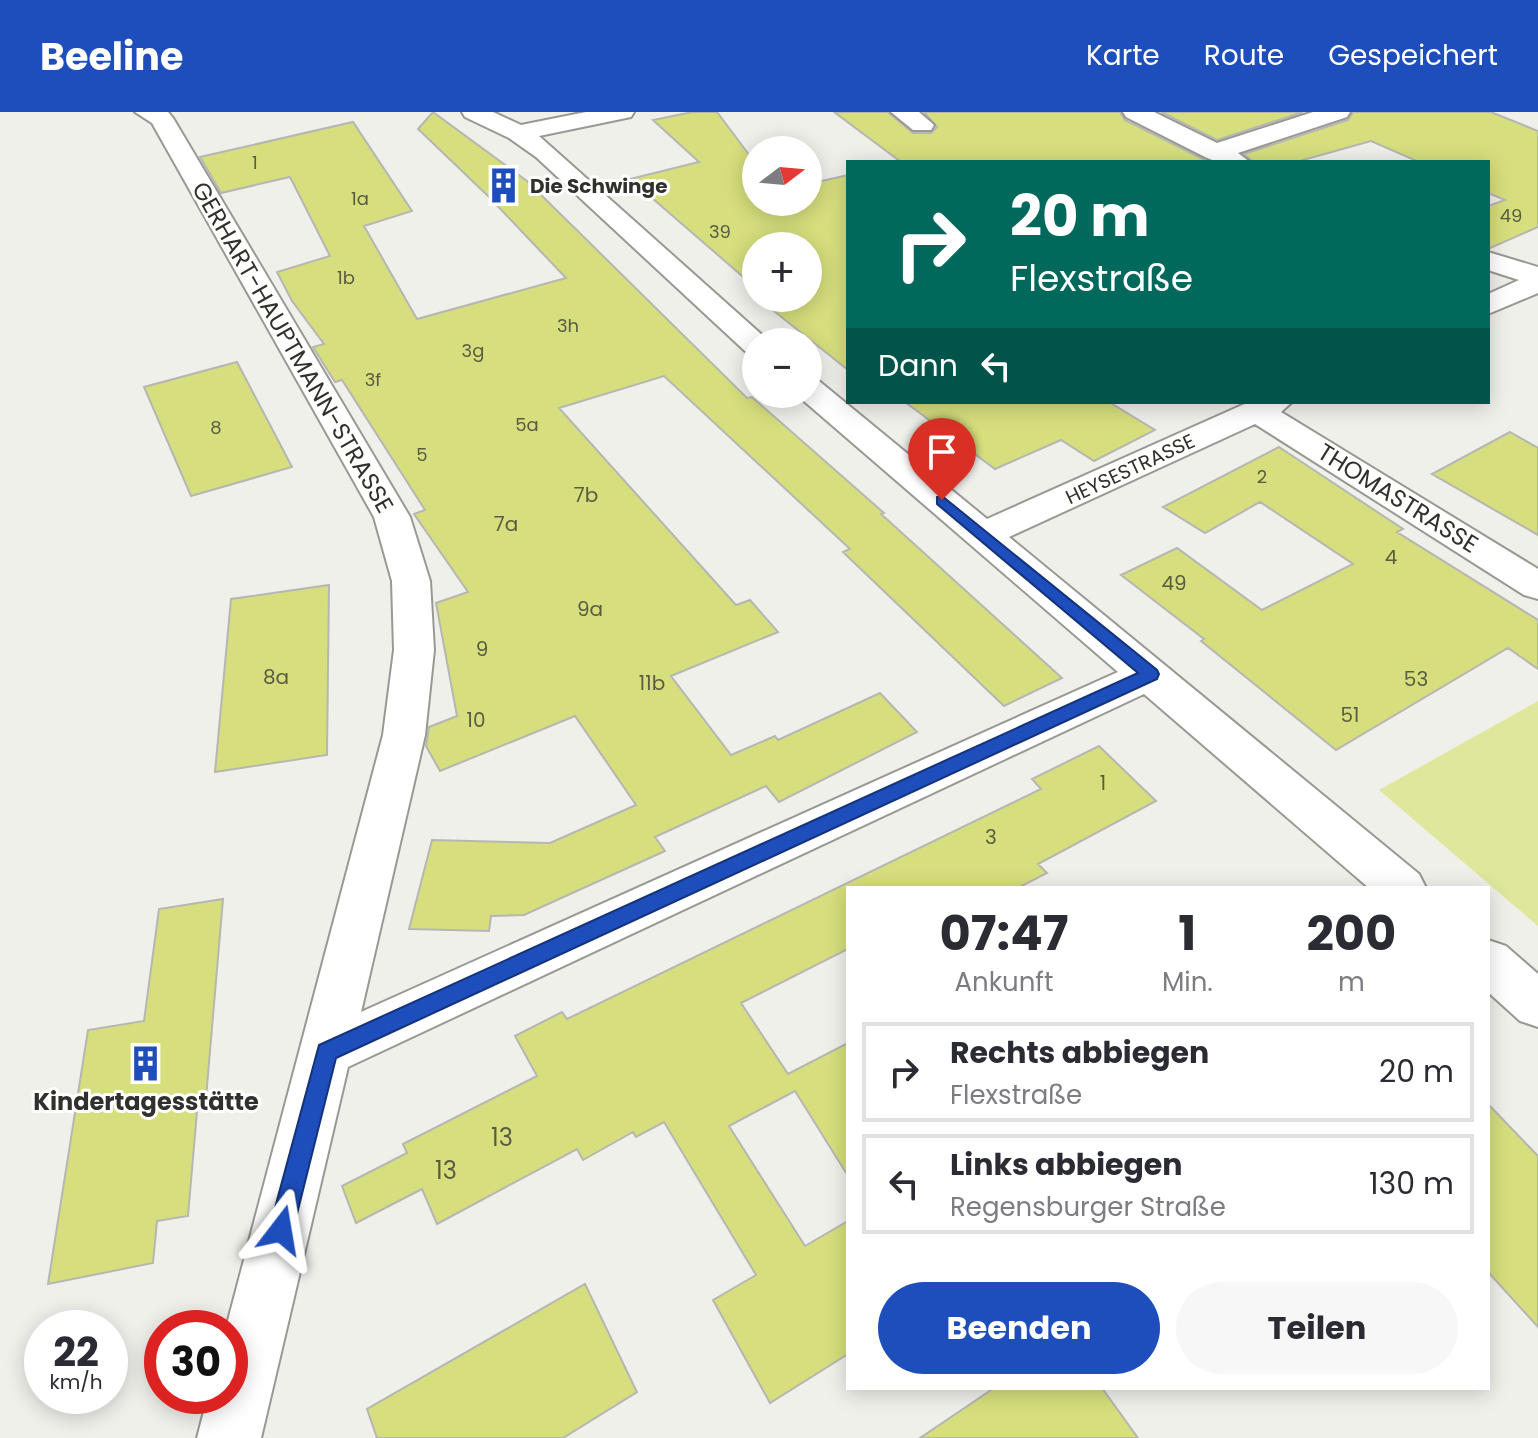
<!DOCTYPE html>
<html lang="de">
<meta charset="utf-8">
<style>
body{margin:0;font-family:Poppins,sans-serif;background:#f7f7f7;color:#2b2b33;height:100vh;display:flex;flex-direction:column;font-size:30px;white-space:nowrap}
*{box-sizing:border-box;margin:0}
p{font-size:26px;color:#7c7c81}
.icon{flex:none;width:44px;height:44px;fill:none;stroke:currentColor;stroke-width:2;stroke-linecap:round;stroke-linejoin:round}
.map{position:relative;flex:1;overflow:hidden}
.sheet{position:absolute;left:846px;top:774px;width:644px;height:504px;display:flex;flex-direction:column;background:#fff;border-radius:0px;box-shadow:0 4px 20px #0003}
.sheet>*{flex:none}
.guide{position:absolute;left:846px;top:48px;width:644px;height:244px;border-radius:0px;box-shadow:0 4px 20px #0003;background:#00695c;color:#fff;overflow:hidden}
.needle{width:52px;rotate:74deg}
.buttons{position:absolute;left:742px;top:24px;display:grid;gap:16px}
.buttons a{display:grid;place-items:center;width:80px;height:80px;border-radius:50%;background:#fff;box-shadow:0 4px 20px #0003;font-size:40px}
.speed{position:absolute;left:24px;top:1198px;display:flex;gap:16px;font-size:40px;font-weight:700;text-align:center}
.speed>*{display:grid;place-content:center;width:104px;height:104px;border-radius:50%;background:#fff;box-shadow:0 4px 20px #0003;line-height:1}
.speed small{font-size:20px;font-weight:400}
.speed .limit{border:12px solid #d22;background:#fff;color:#111}
.pin{position:absolute;display:grid;place-items:center;width:68px;height:68px;color:#fff;margin:-82px -34px;border-radius:50% 50% 50% 0;rotate:-45deg;box-shadow:0 0 8px #0007}
.pin .icon{rotate:45deg}
.me{position:absolute;width:88px;margin:-44px;rotate:14deg;stroke-linejoin:round;filter:drop-shadow(0 0 6px #0008)}
.turn{display:flex;align-items:center;gap:28px;height:168px;padding:0 32px;font-size:36px}
.turn .icon{width:104px;height:104px;stroke-width:2.5}
.turn b{display:block;font-size:56px;line-height:68px}
.then{display:flex;align-items:center;height:76px;padding:0 32px;background:#0003;gap:16px;font-size:30px}
.eta{display:flex;justify-content:space-evenly;align-items:center;height:136px;text-align:center}
.eta b{font-size:48px;font-weight:700;line-height:56px}
.button{display:flex;gap:16px;margin-top:auto;padding:16px 32px}
.button a{flex:1;height:92px;border-radius:48px;background:#1e4ebb;color:#fff;font-size:32px;font-weight:700;line-height:92px;text-align:center}
.button a+a{background:#f7f7f7;color:#2b2b33}
ul{padding:0;list-style:none}
li{display:flex;align-items:center;gap:24px;height:100px;margin:0 16px 12px;padding:0 16px;border:4px solid #e1e1e2;border-radius:0px}
li div{flex:1}
li b{display:block;font-size:30px}
li em{font-style:normal}
header{display:flex;align-items:center;gap:48px;box-sizing:border-box;height:112px;padding:0 40px;background:#1e4ebb;color:#fff}
header strong{font-size:38px}
nav{display:flex;gap:44px;margin-inline-start:auto;font-size:28px}
.map>svg:first-child{display:block}
.green{fill:#dfe79d}
.building{fill:#d6de7d;stroke:#b6b7b2;stroke-width:2}
.lines{fill:none;stroke-linecap:round;stroke-linejoin:round}
.minor-casing{stroke:#999994;stroke-width:4}
.minor{fill:#fff;fill-rule:evenodd}
.route{fill:#1e4ebb;stroke:#14337a;stroke-width:2}
.labels{text-anchor:middle;dominant-baseline:central;stroke-width:6;stroke-linejoin:round;paint-order:stroke}
.far-number-label{font-size:18px;fill:#5a5c42}
.far-poi-label{font-size:20px;font-weight:bold;fill:#30302e;stroke:#fffffe;text-anchor:start}
.far-street-label{font-size:20px;fill:#30302e;stroke:#fffffe}
.number-label{font-size:20px;fill:#5a5c42}
.street-label{font-size:24px;fill:#30302e;stroke:#fffffe}
.poi-label{font-size:24px;font-weight:bold;fill:#30302e;stroke:#fffffe}
.near-number-label{font-size:24px;fill:#5a5c42}
</style>
<header>
<strong>Beeline</strong>
<nav><a>Karte</a><a>Route</a><a>Gespeichert</a></nav>
</header>
<div class="map">
<svg width="1538" height="1326" viewBox="0 0 1538 1326">
<rect width="100%" height="100%" fill="#f0f0eb"/>
<path class="green" d="M 1538,589 L 1538,814 L 1379,678 Z"/>
<path class="building" d="M 433,0 L 527,69 L 747,286 L 752,285 L 884,401 L 881,402 L 1062,566 L 1004,594 L 843,440 L 850,437 L 664,264 L 559,296 L 736,493 L 750,488 L 778,520 L 671,564 L 731,643 L 775,624 L 778,628 L 880,581 L 917,620 L 779,690 L 766,674 L 655,725 L 665,739 L 524,803 L 491,804 L 489,819 L 409,817 L 432,728 L 550,731 L 636,693 L 575,604 L 440,659 L 426,634 L 429,615 L 457,604 L 436,491 L 468,480 L 414,402 L 425,398 L 342,268 L 335,270 L 313,235 L 324,232 L 292,189 L 277,160 L 330,144 L 290,65 L 221,81 L 200,45 L 353,10 L 412,99 L 364,114 L 417,207 L 566,166 L 488,84 L 418,17 Z
M 692,0 L 717,0 L 756,52 L 756,90 L 808,90 L 808,72 L 848,63 L 848,258 L 765,192 L 772,190 L 768,186 L 808,186 L 808,134 L 756,134 L 756,176 L 630,67 L 699,50 L 653,8 Z
M 834,0 L 888,0 L 913,21 L 931,21 L 937,15 L 924,0 L 1120,0 L 1125,8 L 1209,50 L 901,50 Z
M 1161,0 L 1303,0 L 1217,28 Z
M 1353,0 L 1491,0 L 1538,19 L 1538,115 L 1488,137 L 1488,94 L 1505,88 L 1488,81 L 1488,50 L 1419,50 L 1371,29 L 1296,50 L 1253,50 L 1244,42 L 1348,8 Z
M 237,250 L 292,355 L 191,384 L 144,275 Z
M 905,290 L 1109,290 L 1155,318 L 1094,349 L 1061,328 L 995,357 Z
M 1510,320 L 1538,336 L 1538,423 L 1432,362 Z
M 1279,335 L 1403,417 L 1397,420 L 1538,508 L 1538,557 L 1508,536 L 1336,638 L 1201,529 L 1204,527 L 1121,463 L 1177,436 L 1262,498 L 1353,452 L 1260,390 L 1205,421 L 1163,395 Z
M 329,473 L 327,643 L 215,660 L 231,487 Z
M 1099,634 L 1156,689 L 1038,752 L 1047,761 L 1018,776 L 848,776 L 848,837 L 741,891 L 788,962 L 848,931 L 848,1064 L 795,979 L 729,1014 L 805,1134 L 848,1109 L 848,1242 L 770,1291 L 713,1188 L 756,1163 L 664,1010 L 636,1025 L 633,1020 L 583,1048 L 577,1037 L 437,1112 L 422,1077 L 356,1111 L 342,1074 L 407,1041 L 403,1032 L 537,964 L 515,924 L 562,900 L 567,907 L 1041,677 L 1032,667 Z
M 223,787 L 206,986 L 198,988 L 188,1104 L 157,1109 L 153,1151 L 48,1172 L 88,918 L 144,909 L 159,797 Z
M 1488,992 L 1538,1044 L 1538,1215 L 1488,1160 Z
M 585,1172 L 637,1280 L 563,1326 L 377,1326 L 367,1297 Z
M 994,1276 L 1102,1276 L 1138,1326 L 920,1326 Z"/>
<g class="lines">
<defs>
<path id="minor" d="M 135,0 L 168,0 L 173,6 L 410,405 L 430,469 L 434,538 L 425,623 L 361,900 L 1118,560 L 797,283 L 808,282 L 808,266 L 819,269 L 987,407 L 1249,290 L 1292,290 L 1281,300 L 1538,457 L 1538,487 L 1524,483 L 1255,312 L 1009,425 L 1419,762 L 1426,776 L 1369,776 L 1144,582 L 348,955 L 261,1326 L 197,1326 L 208,1284 L 230,1284 L 230,1216 L 226,1216 L 383,623 L 394,538 L 392,469 L 374,405 L 152,11 Z
M 462,0 L 493,0 L 521,13 L 586,0 L 634,0 L 631,5 L 539,24 L 770,230 L 756,230 L 756,241 L 745,239 L 536,45 L 509,26 L 465,5 Z
M 891,0 L 919,0 L 934,13 L 931,18 L 913,18 Z
M 1123,0 L 1154,0 L 1217,31 L 1313,0 L 1350,0 L 1347,5 L 1238,41 L 1250,50 L 1217,50 L 1205,45 L 1126,5 Z
M 1488,140 L 1538,155 L 1538,181 L 1488,202 L 1488,182 L 1519,168 L 1488,158 Z
M 1488,828 L 1506,834 L 1538,862 L 1538,915 L 1520,909 L 1488,880 Z"/>
</defs>
<use href="#minor" class="minor-casing"/>
<use href="#minor" class="minor"/>
</g>
<path class="route" d="M 942,384 L 1157,558 L 1159,562 L 1157,567 L 336,946 L 293,1118 L 290,1127 L 281,1130 L 273,1127 L 269,1118 L 319,933 L 1138,561 L 937,392 L 937,385 Z"/>
<defs>
<symbol id="building-bare" viewBox="-9 -9 18 18"><path d="M-4-6H4V6H1V3H-1V6H-4ZM-2.5-4.3h1.7v1.8h-1.7ZM.8-4.3h1.7v1.8H.8ZM-2.5-1h1.7V.8h-1.7ZM.8-1h1.7V.8H.8Z" fill="#1e4ebb" stroke="#fffffe" stroke-width="2.5" paint-order="stroke"/></symbol>
</defs>
<g fill-rule="evenodd">
<use href="#building-bare" x="478" y="48" width="51" height="51"/>
<use href="#building-bare" x="120" y="926" width="51" height="51"/>
</g>
<g class="labels">
<g class="far-number-label">
<text x="255" y="50">1</text>
<text x="360" y="86">1a</text>
<text x="1511" y="103">49</text>
<text x="720" y="119">39</text>
<text x="346" y="165">1b</text>
<text x="568" y="213">3h</text>
<text x="473" y="238">3g</text>
<text x="373" y="267">3f</text>
<text x="527" y="312">5a</text>
<text x="216" y="315">8</text>
<text x="422" y="342">5</text>
<text x="1262" y="364">2</text>
</g>
<g class="far-poi-label">
<text x="530" y="74">Die Schwinge</text>
</g>
<g class="far-street-label">
<text transform="translate(1130 357) rotate(-25)">HEYSESTRASSE</text>
</g>
<g class="number-label">
<text x="586" y="383">7b</text>
<text x="506" y="412">7a</text>
<text x="1391" y="445">4</text>
<text x="1174" y="471">49</text>
<text x="590" y="497">9a</text>
<text x="482" y="537">9</text>
<text x="276" y="565">8a</text>
<text x="1416" y="567">53</text>
<text x="652" y="571">11b</text>
<text x="1350" y="603">51</text>
<text x="476" y="608">10</text>
<text x="1103" y="671">1</text>
<text x="991" y="725">3</text>
</g>
<g class="street-label">
<text transform="translate(293 235) rotate(60)">GERHART-HAUPTMANN-STRASSE</text>
<text transform="translate(1398 386) rotate(32)">THOMASTRASSE</text>
</g>
<g class="poi-label">
<text x="146" y="989">Kindertagesstätte</text>
</g>
<g class="near-number-label">
<text x="502" y="1025">13</text>
<text x="446" y="1058">13</text>
</g>
</g>
</svg>
<div class="buttons">
<a><svg class="needle" viewBox="-14 -14 28 28"><path d="M0-13l5 13h-10z" fill="#e53935"/><path d="M0 13l5-13h-10z" fill="#7c7c81"/></svg></a>
<a>+</a>
<a>−</a>
</div>
<div class="speed"><div>22<small>km/h</small></div><div class="limit">30</div></div>
<div class="pin" style="left:942px;top:388px;background:#d93025"><svg class="icon" aria-label="arrive" viewBox="0 0 24 24"><path d="M6 21V4h12l-3 4 3 4H6"/></svg></div>
<svg class="me" style="left:281px;top:1118px" viewBox="-20 -20 40 40"><path d="M0-17L14 15 0 8-14 15z" fill="#1e4ebb" stroke="#fff" stroke-width="4"/></svg>
<div class="guide">
<div class="turn"><svg class="icon" aria-label="right" viewBox="0 0 24 24"><path d="M7 20v-9h11M14 6l5 5-5 5"/></svg><div><b>20 m</b>Flexstraße</div></div>
<div class="then">Dann<svg class="icon" aria-label="left" viewBox="0 0 24 24"><path d="M17 20v-9H6M10 6l-5 5 5 5"/></svg></div>
</div>
<section class="sheet">
<div class="eta">
<div><b>07:47</b><p>Ankunft</p></div>
<div><b>1</b><p>Min.</p></div>
<div><b>200</b><p>m</p></div>
</div>
<ul>
<li><svg class="icon" aria-label="right" viewBox="0 0 24 24"><path d="M7 20v-9h11M14 6l5 5-5 5"/></svg><div><b>Rechts abbiegen</b><p>Flexstraße</p></div><em>20 m</em></li>
<li><svg class="icon" aria-label="left" viewBox="0 0 24 24"><path d="M17 20v-9H6M10 6l-5 5 5 5"/></svg><div><b>Links abbiegen</b><p>Regensburger Straße</p></div><em>130 m</em></li>
</ul>
<div class="button"><a>Beenden</a><a>Teilen</a></div>
</section>
</div>
